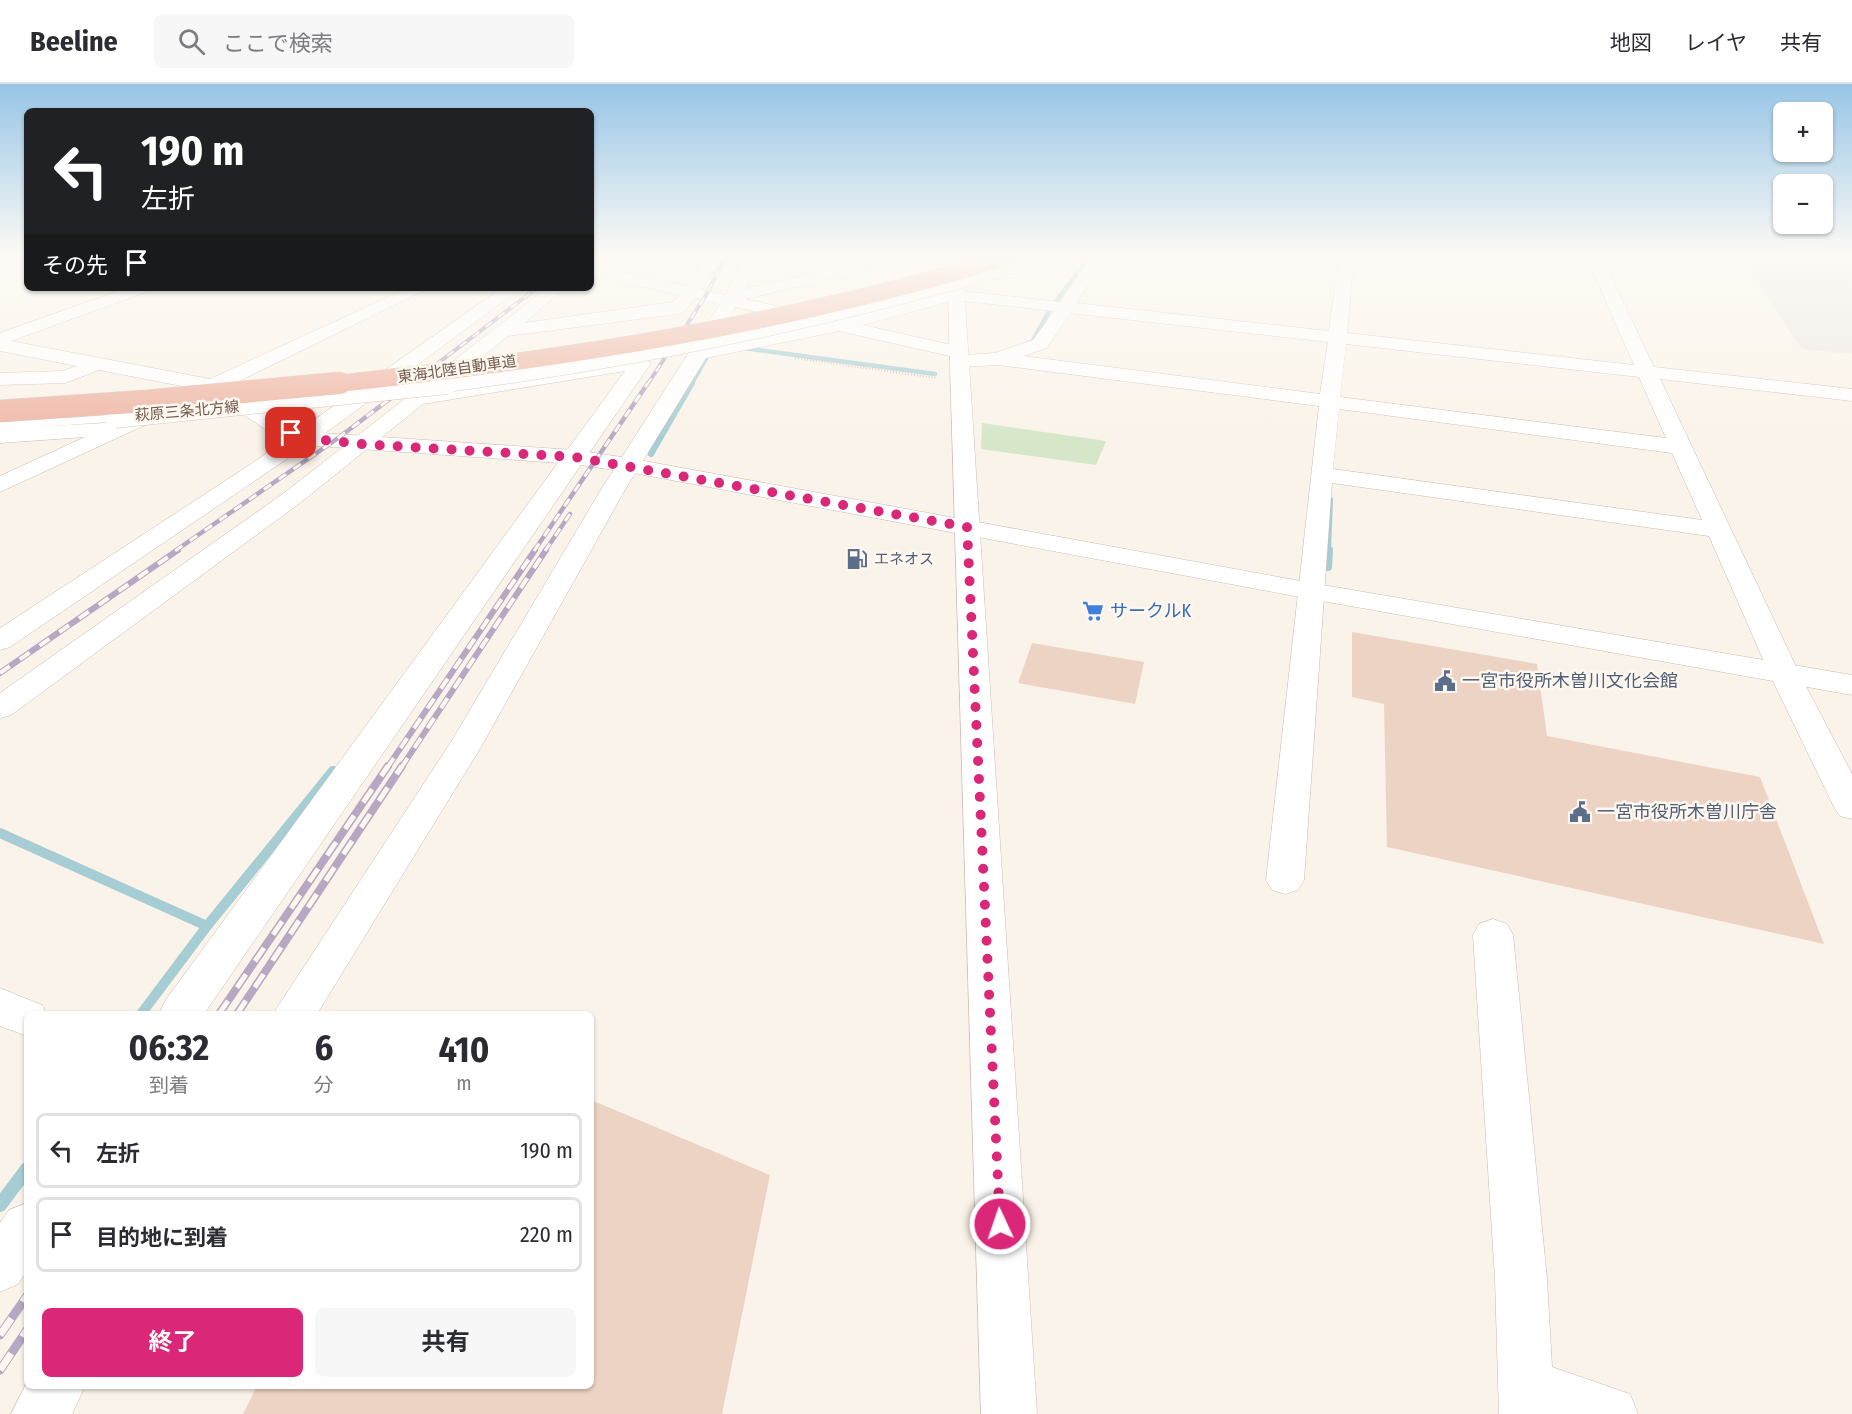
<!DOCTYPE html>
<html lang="ja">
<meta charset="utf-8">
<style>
body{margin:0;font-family:"Fira Sans Condensed","Noto Sans JP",sans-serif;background:#f7f7f7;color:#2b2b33;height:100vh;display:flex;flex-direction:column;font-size:22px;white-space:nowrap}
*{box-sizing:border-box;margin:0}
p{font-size:20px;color:#7c7c81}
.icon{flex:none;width:33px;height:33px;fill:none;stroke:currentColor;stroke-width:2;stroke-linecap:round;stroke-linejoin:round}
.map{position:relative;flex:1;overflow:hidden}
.panel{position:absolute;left:24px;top:927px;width:570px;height:378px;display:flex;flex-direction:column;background:#fff;border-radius:9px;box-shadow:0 2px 4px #0004}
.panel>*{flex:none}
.banner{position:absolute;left:24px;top:24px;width:570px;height:183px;border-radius:9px;box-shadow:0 2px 4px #0004;background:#202124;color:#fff;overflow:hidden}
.controls{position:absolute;left:1773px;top:18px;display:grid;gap:12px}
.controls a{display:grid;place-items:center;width:60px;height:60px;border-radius:9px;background:#fff;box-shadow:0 2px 4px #0004;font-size:30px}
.pin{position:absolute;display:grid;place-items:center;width:51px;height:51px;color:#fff;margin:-26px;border-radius:12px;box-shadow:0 3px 9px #0006}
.me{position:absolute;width:66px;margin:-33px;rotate:357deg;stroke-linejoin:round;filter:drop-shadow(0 0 4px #0008)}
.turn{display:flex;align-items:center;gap:21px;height:126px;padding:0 18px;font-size:27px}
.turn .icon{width:78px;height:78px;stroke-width:2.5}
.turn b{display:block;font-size:42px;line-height:51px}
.then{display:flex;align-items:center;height:57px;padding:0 18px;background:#0003;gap:12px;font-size:22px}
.eta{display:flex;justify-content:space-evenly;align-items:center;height:102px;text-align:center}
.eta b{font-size:36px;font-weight:700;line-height:42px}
.primary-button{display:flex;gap:12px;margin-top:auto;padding:12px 18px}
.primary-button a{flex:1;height:69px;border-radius:9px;background:#db2777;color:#fff;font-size:24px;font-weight:700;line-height:69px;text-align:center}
.primary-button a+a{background:#f7f7f7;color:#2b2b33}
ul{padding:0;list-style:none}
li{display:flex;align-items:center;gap:18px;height:75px;margin:0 12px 9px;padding:0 6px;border:3px solid #e1e1e2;border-radius:9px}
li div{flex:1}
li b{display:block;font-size:22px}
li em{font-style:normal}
header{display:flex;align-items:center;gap:36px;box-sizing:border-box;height:84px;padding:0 30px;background:#fff;border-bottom:2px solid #e1e1e2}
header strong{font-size:28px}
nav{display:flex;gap:33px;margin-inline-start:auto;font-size:21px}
.search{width:420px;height:54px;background:#f7f7f7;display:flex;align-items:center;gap:15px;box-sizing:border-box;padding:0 21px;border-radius:9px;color:#7c7c81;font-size:22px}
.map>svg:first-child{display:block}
.industrial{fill:#ece6e1}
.green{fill:#d5e7c8}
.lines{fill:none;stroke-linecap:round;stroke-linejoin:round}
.stream-far4{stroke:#a6cdd3;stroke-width:4.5}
.stream-far3{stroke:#a6cdd3;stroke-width:6}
.stream-far2{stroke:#a6cdd3;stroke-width:8}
.stream-far1{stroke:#a6cdd3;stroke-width:10}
.stream{stroke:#a6cdd3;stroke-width:14}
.building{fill:#edd3c3}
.minor-casing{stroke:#cbbbaf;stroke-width:1}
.tertiary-casing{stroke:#cbbbaf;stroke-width:1}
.secondary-casing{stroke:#d0bdb0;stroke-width:1}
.path{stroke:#d2b6a6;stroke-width:2;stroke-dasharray:1 2;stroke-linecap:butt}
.minor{fill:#fff;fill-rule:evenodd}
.tertiary{fill:#fff;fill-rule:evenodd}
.secondary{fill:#fff;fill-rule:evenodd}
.rail-far4-casing{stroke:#b6a7c3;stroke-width:4}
.rail-far3-casing{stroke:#b6a7c3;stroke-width:4.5}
.rail-far2-casing{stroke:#b6a7c3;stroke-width:6}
.rail-far1-casing{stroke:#b6a7c3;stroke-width:8}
.rail-casing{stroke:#b6a7c3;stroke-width:9}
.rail-far4{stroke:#fdf7ef;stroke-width:2;stroke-dasharray:8;stroke-linecap:butt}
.rail-far3{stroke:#fdf7ef;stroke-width:3;stroke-dasharray:9;stroke-linecap:butt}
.rail-far2{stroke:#fdf7ef;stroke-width:4;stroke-dasharray:12;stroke-linecap:butt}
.rail-far1{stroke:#fdf7ef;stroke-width:5;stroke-dasharray:16;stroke-linecap:butt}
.rail{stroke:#fdf7ef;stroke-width:7;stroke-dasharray:20;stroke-linecap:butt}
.secondary-bridge-far1-casing{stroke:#d0bdb0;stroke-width:18;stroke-linecap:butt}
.secondary-bridge-casing{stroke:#d0bdb0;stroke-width:23;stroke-linecap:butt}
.motorway-bridge-far1-casing{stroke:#d8d1ce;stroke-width:18;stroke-linecap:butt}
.motorway-bridge-casing{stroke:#d8d1ce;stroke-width:23;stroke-linecap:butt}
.secondary-bridge-far1{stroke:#fff;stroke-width:17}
.secondary-bridge{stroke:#fff;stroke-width:22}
.motorway-bridge-far1{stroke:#eeb7a6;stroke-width:17}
.motorway-bridge{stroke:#eeb7a6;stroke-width:22}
.route{stroke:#db2777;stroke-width:10;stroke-dasharray:0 18}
.labels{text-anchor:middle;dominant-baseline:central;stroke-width:5;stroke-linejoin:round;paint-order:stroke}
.far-street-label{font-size:15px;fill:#725b4f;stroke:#fdf7ef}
.far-service-label{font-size:15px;fill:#4e5e75;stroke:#fdf7ef;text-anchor:start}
.shop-label{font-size:18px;fill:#366cbe;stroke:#fdf7ef;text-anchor:start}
.service-label{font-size:18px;fill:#4e5e75;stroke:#fdf7ef;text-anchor:start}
</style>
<header>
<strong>Beeline</strong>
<div class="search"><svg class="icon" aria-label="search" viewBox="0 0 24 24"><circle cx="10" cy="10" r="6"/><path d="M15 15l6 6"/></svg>ここで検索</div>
<nav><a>地図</a><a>レイヤ</a><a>共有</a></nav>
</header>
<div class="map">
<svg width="1852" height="1330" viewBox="0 0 1852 1330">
<rect width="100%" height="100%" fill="#faf3e9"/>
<path class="industrial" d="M 1738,172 L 1852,172 L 1852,270 L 1802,265 Z"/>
<path class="green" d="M 982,339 L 1106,357 L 1096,381 L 981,365 Z"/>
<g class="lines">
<path class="stream-far4" d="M 1055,219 L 1086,177
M 1026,260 L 1032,258 L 1051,224
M 743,264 L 935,290
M 691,301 L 708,271 L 718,269"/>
<path class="stream-far3" d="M 651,370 L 692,299
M 1328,467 L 1330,416"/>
<path class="stream-far2" d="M 1328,483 L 1329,466"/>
<path class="stream-far1" d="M 0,749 L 207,842 L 333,687
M 141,930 L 207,842"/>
<path class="stream" d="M 0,1121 L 27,1085"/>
</g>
<path class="building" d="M 1352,548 L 1537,580 L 1547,652 L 1760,693 L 1824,860 L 1387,763 L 1384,620 L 1352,613 Z
M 1032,559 L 1144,578 L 1135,620 L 1018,599 Z
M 591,1016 L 770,1091 L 722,1330 L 243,1330 L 257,1302 L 591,1302 Z"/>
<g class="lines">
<defs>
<path id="minor" d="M 707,172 L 722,172 L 701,206 L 726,211 L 745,172 L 760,172 L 745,205 L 893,172 L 918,172 L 916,175 L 745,215 L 839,236 L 955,206 L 1060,218 L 1088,178 L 1078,175 L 1076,172 L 1098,172 L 1105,176 L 1076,219 L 1329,247 L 1339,172 L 1354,172 L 1347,249 L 1634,281 L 1586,172 L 1601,172 L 1654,283 L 1852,305 L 1852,317 L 1660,295 L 1799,589 L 1852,690 L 1852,735 L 1840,732 L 1834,723 L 1769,589 L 1709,452 L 1332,399 L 1304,796 L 1298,806 L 1285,810 L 1272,806 L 1266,796 L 1319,322 L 998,281 L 960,283 L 950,277 L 954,273 L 839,247 L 706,274 L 626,404 L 481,663 L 317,930 L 273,930 L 451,658 L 602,404 L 720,220 L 695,214 L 683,229 L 677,230 L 508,252 L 442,305 L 641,273 L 651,279 L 204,930 L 159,930 L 165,917 L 625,287 L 423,320 L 300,419 L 11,631 L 0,634 L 0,609 L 284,409 L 547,204 L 565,204 L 524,239 L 673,218 L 680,211 L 591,191 L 591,181 L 687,202 ZM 955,216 L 1054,227 L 1033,256 L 995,269 L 965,271 L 967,268 L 965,264 L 863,241 ZM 735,223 L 814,241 L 713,261 ZM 1070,229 L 1328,258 L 1320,310 L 1023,272 L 1047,264 ZM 1346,260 L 1639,293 L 1666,354 L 1340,313 ZM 1339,325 L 1672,369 L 1702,436 L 1333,385 Z
M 127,204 L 151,204 L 149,207 L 11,257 L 210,295 L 408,204 L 429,204 L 221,306 L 0,408 L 0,392 L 85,353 L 0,359 L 0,345 L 105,339 L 112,340 L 192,304 L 99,286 L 65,299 L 0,301 L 0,289 L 62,287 L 77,282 L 0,267 L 0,249 Z
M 502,204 L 521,204 L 331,345 L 10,563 L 0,566 L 0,544 L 251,380 Z
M 1493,835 L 1507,840 L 1513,851 L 1547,1195 L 1552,1283 L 1630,1310 L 1638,1330 L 1499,1330 L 1495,1195 L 1473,851 L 1479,840 Z
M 0,904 L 42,921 L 46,930 L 27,930 L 27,952 L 0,942 Z
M 27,1119 L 27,1187 L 18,1200 L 0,1208 L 0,1139 L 9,1126 Z
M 27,1298 L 27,1302 L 85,1302 L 72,1330 L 11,1330 Z"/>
<path id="tertiary" d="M 220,300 L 227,302 L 287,339 L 307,348 L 574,366 L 628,374 L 1311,499 L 1852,591 L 1852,611 L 1311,515 L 628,388 L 574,380 L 304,361 L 271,349 L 213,310 L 210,306 L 213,302 Z"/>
<path id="secondary" d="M 947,172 L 962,172 L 1037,1330 L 981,1330 Z
M 1049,172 L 1071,172 L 1068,175 L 1011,194 L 999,194 L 997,191 L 999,188 Z
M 115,327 L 122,329 L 126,333 L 122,337 L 0,346 L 0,334 Z"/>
</defs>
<use href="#minor" class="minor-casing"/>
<use href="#tertiary" class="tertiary-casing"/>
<use href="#secondary" class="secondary-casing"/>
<path class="path" d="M 795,274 L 936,294"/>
<use href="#minor" class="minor"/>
<use href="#tertiary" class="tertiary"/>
<use href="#secondary" class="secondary"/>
<defs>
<path id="rail-far4" d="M 409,301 L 537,204
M 647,301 L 705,213 L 726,172"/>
<path id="rail-far3" d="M 175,467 L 334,357 L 411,299
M 534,467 L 648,299
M 545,467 L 570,430"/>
<path id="rail-far2" d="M 0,589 L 178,466
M 387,684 L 535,466
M 401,684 L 546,466"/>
<path id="rail-far1" d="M 219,930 L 388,682
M 237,930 L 402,682"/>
<path id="rail" d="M 0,1251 L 27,1212
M 0,1286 L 27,1246"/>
</defs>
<use href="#rail-far4" class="rail-far4-casing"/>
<use href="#rail-far3" class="rail-far3-casing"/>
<use href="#rail-far2" class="rail-far2-casing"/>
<use href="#rail-far1" class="rail-far1-casing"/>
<use href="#rail" class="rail-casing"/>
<use href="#rail-far4" class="rail-far4"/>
<use href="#rail-far3" class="rail-far3"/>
<use href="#rail-far2" class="rail-far2"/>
<use href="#rail-far1" class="rail-far1"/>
<use href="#rail" class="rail"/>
<defs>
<path id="secondary-bridge-far1" d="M 435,301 C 641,275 843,232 1042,172"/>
<path id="secondary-bridge" d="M 115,333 L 447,299"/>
<path id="motorway-bridge-far1" d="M 326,301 C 557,276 788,241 1011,172"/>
<path id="motorway-bridge" d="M 0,327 L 147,317 L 340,299"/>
</defs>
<use href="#secondary-bridge-far1" class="secondary-bridge-far1-casing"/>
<use href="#secondary-bridge" class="secondary-bridge-casing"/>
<use href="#motorway-bridge-far1" class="motorway-bridge-far1-casing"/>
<use href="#motorway-bridge" class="motorway-bridge-casing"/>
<use href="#secondary-bridge-far1" class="secondary-bridge-far1"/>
<use href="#secondary-bridge" class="secondary-bridge"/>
<use href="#motorway-bridge-far1" class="motorway-bridge-far1"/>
<use href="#motorway-bridge" class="motorway-bridge"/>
</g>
<linearGradient id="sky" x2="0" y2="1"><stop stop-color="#97c5e6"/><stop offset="0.48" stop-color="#fdfaf5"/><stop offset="1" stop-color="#fdfaf5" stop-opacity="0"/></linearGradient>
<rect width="1852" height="358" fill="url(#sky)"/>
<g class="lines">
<path class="route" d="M 291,349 L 304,354 L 360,360 L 574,373 L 967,443 L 1000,1140"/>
</g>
<defs>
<symbol id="fuel-bare" viewBox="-9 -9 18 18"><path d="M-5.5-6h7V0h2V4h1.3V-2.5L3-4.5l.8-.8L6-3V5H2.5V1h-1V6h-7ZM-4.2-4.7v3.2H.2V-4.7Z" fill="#5c6f8a" stroke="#fdf7ef" stroke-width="2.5" paint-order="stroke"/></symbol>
<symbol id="supermarket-bare" viewBox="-9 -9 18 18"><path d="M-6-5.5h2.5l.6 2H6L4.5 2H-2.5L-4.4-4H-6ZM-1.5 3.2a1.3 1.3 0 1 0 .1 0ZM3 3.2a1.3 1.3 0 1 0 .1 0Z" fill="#3f7fe0" stroke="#fdf7ef" stroke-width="2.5" paint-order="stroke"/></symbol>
<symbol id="civic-bare" viewBox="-9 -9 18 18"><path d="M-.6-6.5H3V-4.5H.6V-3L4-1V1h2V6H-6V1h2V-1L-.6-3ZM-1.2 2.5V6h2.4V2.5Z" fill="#5c6f8a" stroke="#fdf7ef" stroke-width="2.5" paint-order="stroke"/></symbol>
</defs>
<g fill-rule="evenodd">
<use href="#fuel-bare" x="842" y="460" width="30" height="30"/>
<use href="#supermarket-bare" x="1078" y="512" width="30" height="30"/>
<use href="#civic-bare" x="1430" y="582" width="30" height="30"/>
<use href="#civic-bare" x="1565" y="713" width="30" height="30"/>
</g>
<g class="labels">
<g class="far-street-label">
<text transform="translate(457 285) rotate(-8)">東海北陸自動車道</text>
<text transform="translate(187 327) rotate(-5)">萩原三条北方線</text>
</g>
<g class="far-service-label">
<text x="874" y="475">エネオス</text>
</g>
<g class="shop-label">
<text x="1110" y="527">サークルK</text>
</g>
<g class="service-label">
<text x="1462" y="597">一宮市役所木曽川文化会館</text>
<text x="1597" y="728">一宮市役所木曽川庁舎</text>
</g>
</g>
</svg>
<div class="controls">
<a>+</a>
<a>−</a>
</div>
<div class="pin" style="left:291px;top:349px;background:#d93025"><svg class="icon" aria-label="arrive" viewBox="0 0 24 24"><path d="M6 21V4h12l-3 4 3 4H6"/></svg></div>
<svg class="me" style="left:1000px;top:1140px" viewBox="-20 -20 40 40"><circle r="17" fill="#db2777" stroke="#fff" stroke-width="3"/><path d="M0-11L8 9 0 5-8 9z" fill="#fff"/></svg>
<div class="banner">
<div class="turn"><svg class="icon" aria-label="left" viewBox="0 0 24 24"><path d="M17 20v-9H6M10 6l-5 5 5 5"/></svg><div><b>190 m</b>左折</div></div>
<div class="then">その先<svg class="icon" aria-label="arrive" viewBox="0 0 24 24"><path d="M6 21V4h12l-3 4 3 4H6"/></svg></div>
</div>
<section class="panel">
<div class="eta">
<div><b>06:32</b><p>到着</p></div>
<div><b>6</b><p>分</p></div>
<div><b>410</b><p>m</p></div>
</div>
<ul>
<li><svg class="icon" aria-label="left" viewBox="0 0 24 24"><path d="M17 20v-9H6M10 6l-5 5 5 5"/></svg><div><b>左折</b></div><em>190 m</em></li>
<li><svg class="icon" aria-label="arrive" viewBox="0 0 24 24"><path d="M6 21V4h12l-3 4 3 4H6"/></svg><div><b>目的地に到着</b></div><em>220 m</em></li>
</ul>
<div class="primary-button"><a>終了</a><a>共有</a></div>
</section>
</div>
